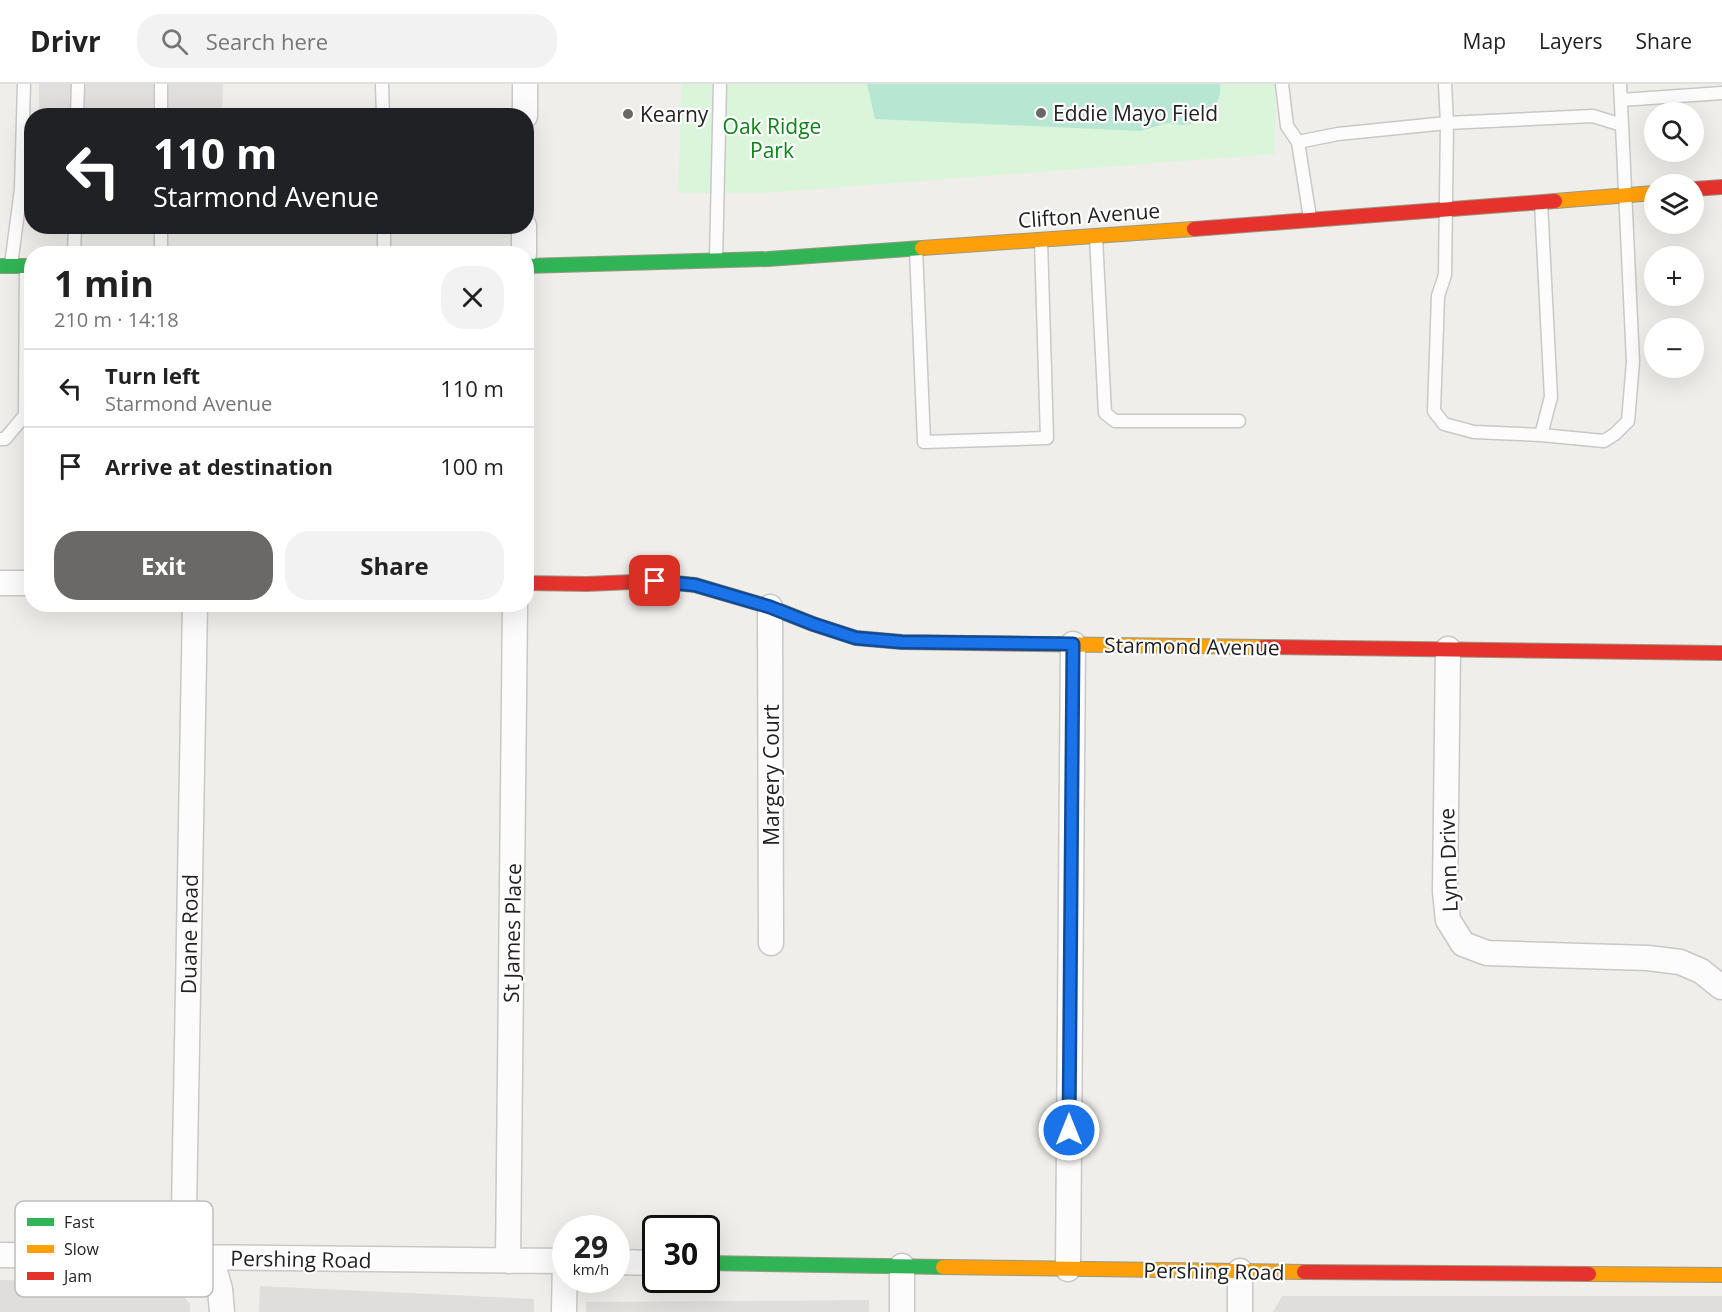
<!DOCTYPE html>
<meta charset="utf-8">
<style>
body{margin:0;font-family:"Open Sans",sans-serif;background:#f2f2f2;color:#222;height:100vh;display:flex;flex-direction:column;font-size:22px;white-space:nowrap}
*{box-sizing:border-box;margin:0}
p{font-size:20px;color:#767676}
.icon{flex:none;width:33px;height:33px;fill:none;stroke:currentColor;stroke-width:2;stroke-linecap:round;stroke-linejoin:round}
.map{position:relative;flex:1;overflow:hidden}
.drawer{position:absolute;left:24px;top:162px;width:510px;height:366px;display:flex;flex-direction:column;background:#fff;border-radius:24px;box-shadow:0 6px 24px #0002}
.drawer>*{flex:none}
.guide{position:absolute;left:24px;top:24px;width:510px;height:126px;border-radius:24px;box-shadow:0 6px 24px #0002;background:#202124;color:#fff;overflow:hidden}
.fabs{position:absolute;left:1644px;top:18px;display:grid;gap:12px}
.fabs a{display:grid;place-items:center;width:60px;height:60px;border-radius:50%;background:#fff;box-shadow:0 6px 24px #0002;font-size:30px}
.speed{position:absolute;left:552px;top:1131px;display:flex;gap:12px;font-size:30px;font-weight:700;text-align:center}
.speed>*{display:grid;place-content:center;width:78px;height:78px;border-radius:50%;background:#fff;box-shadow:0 6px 24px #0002;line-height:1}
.speed small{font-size:15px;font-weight:400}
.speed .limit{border:3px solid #111;border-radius:9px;background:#fff;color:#111}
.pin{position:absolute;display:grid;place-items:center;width:51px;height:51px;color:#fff;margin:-26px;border-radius:12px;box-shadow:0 3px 9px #0006}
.me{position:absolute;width:66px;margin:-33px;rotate:0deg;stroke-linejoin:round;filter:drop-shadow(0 0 4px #0008)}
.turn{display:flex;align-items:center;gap:21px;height:126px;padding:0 30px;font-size:27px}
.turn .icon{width:78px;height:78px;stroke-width:2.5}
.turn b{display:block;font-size:42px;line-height:51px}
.round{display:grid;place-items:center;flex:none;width:63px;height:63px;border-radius:24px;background:#f2f2f2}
.headline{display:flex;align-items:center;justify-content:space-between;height:102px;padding:0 30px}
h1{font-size:36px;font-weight:700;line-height:45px}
.primary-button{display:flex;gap:12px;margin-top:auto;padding:12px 30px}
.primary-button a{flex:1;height:69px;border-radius:24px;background:#6a6968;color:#fff;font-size:24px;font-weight:700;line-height:69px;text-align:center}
.primary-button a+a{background:#f2f2f2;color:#222}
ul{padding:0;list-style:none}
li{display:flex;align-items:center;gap:18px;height:78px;padding:0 30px;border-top:2px solid #e0e0e0}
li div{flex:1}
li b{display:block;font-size:22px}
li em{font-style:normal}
header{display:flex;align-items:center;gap:36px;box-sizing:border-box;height:84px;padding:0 30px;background:#fff;border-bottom:2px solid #e0e0e0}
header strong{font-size:28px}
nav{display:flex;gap:33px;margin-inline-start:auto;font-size:21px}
.search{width:420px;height:54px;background:#f2f2f2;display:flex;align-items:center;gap:15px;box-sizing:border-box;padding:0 21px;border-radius:24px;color:#767676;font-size:22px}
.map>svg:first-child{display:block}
.residential{fill:#dfdedc}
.park{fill:#daf5da}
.pitch{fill:#b7e6d2}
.parking{fill:#e0dfde}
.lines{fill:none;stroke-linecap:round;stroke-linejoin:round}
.lane-casing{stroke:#c9c8c7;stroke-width:15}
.street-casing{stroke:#c9c8c7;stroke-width:27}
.fast-casing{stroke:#999a82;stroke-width:16}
.slow-casing{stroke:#999a82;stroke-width:16}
.jam-casing{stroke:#999a82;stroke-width:16}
.lane{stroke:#fdfcfc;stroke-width:12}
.street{stroke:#fdfcfc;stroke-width:24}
.fast{stroke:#30b455;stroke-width:14}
.slow{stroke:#ff9f0a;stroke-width:14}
.jam{stroke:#e5322d;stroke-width:14}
.route-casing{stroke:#114b97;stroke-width:15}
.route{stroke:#1a73e8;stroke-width:10}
.poi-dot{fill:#6a6968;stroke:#fff;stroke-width:2}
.labels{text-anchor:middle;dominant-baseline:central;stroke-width:4.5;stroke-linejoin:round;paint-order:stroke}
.poi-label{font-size:21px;fill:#222;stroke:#fff;text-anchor:start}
.park-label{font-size:21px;fill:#0c8416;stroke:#fff}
.street-label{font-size:21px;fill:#222;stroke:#fff}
.key{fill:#fff;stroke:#bdbdbd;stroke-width:1.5}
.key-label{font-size:16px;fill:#222}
</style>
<header>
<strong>Drivr</strong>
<div class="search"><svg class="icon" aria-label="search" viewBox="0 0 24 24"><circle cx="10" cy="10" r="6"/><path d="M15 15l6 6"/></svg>Search here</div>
<nav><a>Map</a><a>Layers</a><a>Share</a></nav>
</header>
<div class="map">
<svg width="1722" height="1228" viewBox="0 0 1722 1228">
<rect width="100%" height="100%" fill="#f0eeeb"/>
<path class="residential" d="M 0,1196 L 175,1200 L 190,1220 L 190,1228 L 0,1228 Z
M 260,1202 L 534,1215 L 534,1228 L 259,1228 Z
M 1282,1212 L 1722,1212 L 1722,1228 L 1273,1228 Z
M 869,1216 L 869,1228 L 586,1228 L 586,1218 Z"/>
<path class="park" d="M 682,0 L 1276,0 L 1275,70 L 764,109 L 678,109 Z"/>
<path class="pitch" d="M 867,0 L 1220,0 C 1223,21 1203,40 1183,41 C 1178,41 1173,39 1169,39 C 1160,40 1150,45 1141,47 L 875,35 Z"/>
<path class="parking" d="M 39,0 L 223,0 L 222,31 L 39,32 Z"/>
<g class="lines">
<defs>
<path id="lane" d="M 382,0 L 383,32
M 1282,0 L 1287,42 L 1298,58
M 1445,0 L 1447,39 L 1445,191 L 1438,212 L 1434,327 L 1444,340 L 1474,348 L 1541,351 L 1551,313 L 1541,119
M 1620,0 L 1622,41
M 1621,16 L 1722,9
M 77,32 L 78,0
M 161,32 L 161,0
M 1310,134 L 1298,58 L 1338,50 L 1447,39 L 1593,32 L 1622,41 L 1633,278 L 1628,337 L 1615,350 L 1604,357 L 1541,351
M 1096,153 L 1105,329 L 1115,337 L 1239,337
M 916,165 L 924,358 L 1047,354 L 1041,157
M 74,170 L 75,142
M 161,170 L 161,142
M 384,170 L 384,142
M 716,176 L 720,0
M 11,181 L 21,105 L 24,0
M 0,355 L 5,355 L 25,331 L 26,182"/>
<path id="street" d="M 525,32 L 525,0
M 524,170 L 524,142
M 0,499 L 32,499
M 195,520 L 184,1126 L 186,1138 L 191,1149 L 214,1184 L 220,1205 L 222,1228
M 770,523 L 771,859
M 1448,565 L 1445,808 L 1448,836 L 1463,860 L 1487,869 L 1648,874 L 1680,878 L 1701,887 L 1721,903
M 0,1171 L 566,1177
M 508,1177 L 515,520
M 616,1178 L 656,1179
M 1068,1185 L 1073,560
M 1240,1187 L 1240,1228
M 564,1228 L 565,1177
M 902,1228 L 902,1182"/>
<path id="fast" d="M 0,182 L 32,182
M 526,182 L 768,175 L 922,164
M 706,1179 L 943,1183"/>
<path id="slow" d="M 1555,117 L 1654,109
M 922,164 L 1194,145
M 1034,560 L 1263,563
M 943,1183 L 1304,1188
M 1589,1190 L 1722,1191"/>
<path id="jam" d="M 1694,105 L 1722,103
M 1194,145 L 1555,117
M 526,499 L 587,500 L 655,497 L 695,501 L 770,523 L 813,540 L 856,554 L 902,558 L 1034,560
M 1263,563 L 1722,569
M 1304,1188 L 1589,1190"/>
</defs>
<use href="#lane" class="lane-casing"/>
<use href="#street" class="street-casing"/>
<use href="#fast" class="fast-casing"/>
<use href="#slow" class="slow-casing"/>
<use href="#jam" class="jam-casing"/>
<use href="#lane" class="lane"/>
<use href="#street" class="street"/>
<use href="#fast" class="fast"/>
<use href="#slow" class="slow"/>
<use href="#jam" class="jam"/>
</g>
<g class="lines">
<defs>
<path id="route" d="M 655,497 L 695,501 L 770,523 L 813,540 L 856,554 L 902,558 L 1073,560 L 1069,1046"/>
</defs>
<use href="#route" class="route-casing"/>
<use href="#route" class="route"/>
</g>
<g class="poi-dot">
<circle cx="1041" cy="29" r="6"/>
<circle cx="628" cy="30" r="6"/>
</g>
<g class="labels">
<g class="poi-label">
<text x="1053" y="29">Eddie Mayo Field</text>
<text x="640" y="30">Kearny</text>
</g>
<g class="park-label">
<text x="772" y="42">Oak Ridge<tspan x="772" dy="24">Park</tspan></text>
</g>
<g class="street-label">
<text transform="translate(1089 131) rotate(-4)">Clifton Avenue</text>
<text transform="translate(1192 562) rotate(1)">Starmond Avenue</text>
<text transform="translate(771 691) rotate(-90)">Margery Court</text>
<text transform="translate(1448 776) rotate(-92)">Lynn Drive</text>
<text transform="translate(512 849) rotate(-89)">St James Place</text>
<text transform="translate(189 850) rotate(-89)">Duane Road</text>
<text transform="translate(301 1175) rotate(1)">Pershing Road</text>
<text transform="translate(1214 1187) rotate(1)">Pershing Road</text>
</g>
</g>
<rect x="15" y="1117" width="198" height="96" rx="9" class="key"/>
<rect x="27" y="1134" width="27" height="8" fill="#30b455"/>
<rect x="27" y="1161" width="27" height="8" fill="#ff9f0a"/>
<rect x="27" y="1188" width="27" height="8" fill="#e5322d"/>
<g class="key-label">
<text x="64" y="1144">Fast</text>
<text x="64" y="1171">Slow</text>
<text x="64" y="1198">Jam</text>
</g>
</svg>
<div class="fabs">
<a><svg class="icon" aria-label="search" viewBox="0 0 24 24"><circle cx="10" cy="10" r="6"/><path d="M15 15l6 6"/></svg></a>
<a><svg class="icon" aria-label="layers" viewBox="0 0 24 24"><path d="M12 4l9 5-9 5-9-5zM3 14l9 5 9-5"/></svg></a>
<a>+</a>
<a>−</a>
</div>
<div class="speed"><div>29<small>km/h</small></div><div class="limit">30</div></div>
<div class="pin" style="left:655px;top:497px;background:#d93025"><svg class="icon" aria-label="arrive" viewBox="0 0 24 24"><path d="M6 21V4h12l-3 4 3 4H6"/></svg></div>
<svg class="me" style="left:1069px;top:1046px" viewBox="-20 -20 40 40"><circle r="17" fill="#1a73e8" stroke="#fff" stroke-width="3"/><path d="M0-11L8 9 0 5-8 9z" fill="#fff"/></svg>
<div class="guide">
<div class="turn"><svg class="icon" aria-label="left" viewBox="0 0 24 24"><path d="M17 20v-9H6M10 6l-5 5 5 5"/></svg><div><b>110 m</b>Starmond Avenue</div></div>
</div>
<section class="drawer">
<div class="headline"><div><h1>1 min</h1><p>210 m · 14:18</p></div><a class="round"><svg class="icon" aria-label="close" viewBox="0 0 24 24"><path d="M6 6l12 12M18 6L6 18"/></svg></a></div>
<ul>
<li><svg class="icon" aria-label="left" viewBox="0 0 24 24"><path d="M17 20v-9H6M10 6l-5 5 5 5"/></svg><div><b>Turn left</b><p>Starmond Avenue</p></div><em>110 m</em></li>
<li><svg class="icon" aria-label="arrive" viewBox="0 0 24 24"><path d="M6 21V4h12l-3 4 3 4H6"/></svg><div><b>Arrive at destination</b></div><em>100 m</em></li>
</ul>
<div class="primary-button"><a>Exit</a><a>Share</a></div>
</section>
</div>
